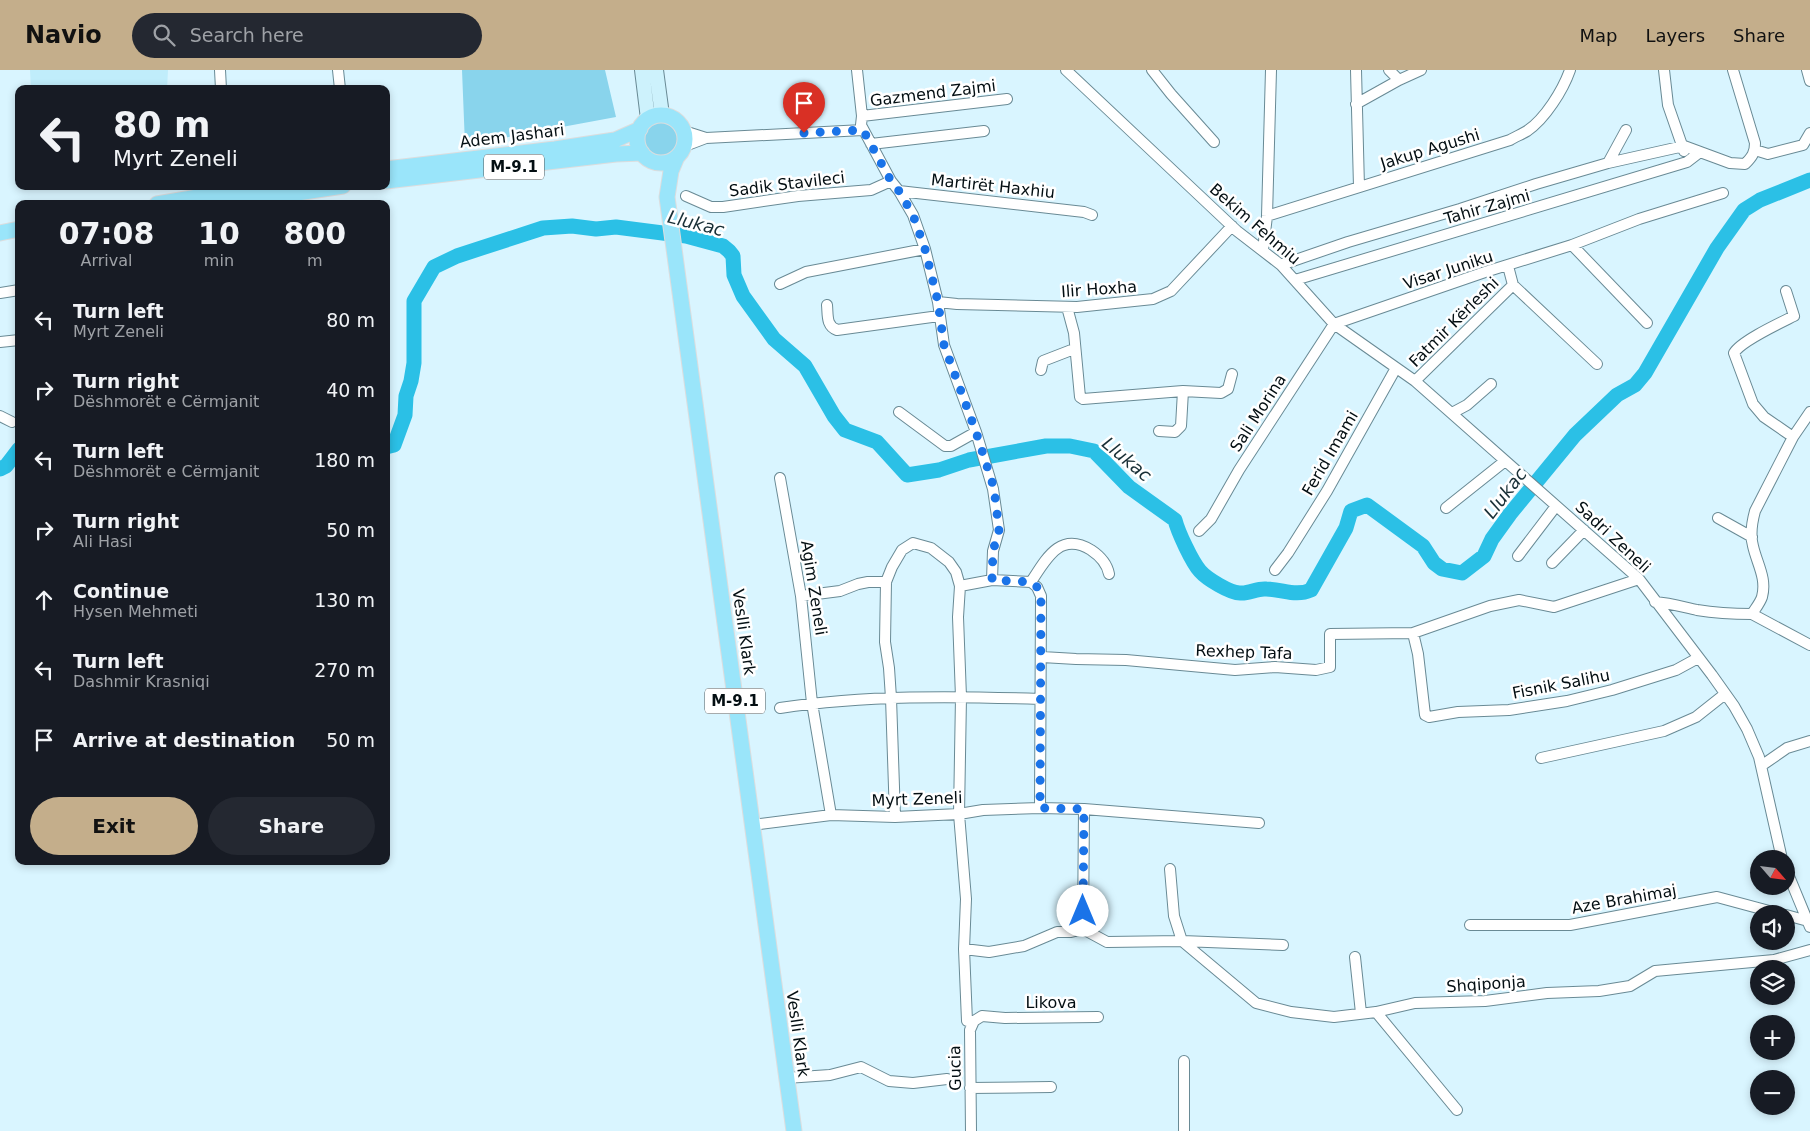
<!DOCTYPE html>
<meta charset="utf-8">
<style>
body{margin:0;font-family:"DejaVu Sans",sans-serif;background:#242831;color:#f1f3f6;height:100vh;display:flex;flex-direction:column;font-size:19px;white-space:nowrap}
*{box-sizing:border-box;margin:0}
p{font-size:16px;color:#9ea1a6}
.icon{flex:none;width:28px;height:28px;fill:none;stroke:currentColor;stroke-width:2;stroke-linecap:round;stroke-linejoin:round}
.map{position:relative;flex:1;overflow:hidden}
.panel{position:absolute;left:15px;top:130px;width:375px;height:665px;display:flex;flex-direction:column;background:#171b24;border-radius:10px;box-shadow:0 2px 8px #0003}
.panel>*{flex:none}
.hud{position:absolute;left:15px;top:15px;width:375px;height:105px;border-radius:10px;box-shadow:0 2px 8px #0003;background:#171b24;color:#f1f3f6;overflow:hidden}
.needle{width:32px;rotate:118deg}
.controls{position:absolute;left:1750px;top:780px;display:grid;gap:10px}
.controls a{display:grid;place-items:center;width:45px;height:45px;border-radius:50%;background:#171b24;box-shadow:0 2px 8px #0003;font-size:25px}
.pin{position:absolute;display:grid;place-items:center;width:42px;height:42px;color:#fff;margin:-51px -21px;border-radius:50% 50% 50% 0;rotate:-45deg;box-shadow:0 0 5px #0007}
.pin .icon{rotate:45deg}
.me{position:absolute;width:55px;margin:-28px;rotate:0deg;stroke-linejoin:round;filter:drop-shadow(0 0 4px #0008)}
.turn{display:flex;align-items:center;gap:18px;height:105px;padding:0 15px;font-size:22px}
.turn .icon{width:65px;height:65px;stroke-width:2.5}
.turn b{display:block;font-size:35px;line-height:42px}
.eta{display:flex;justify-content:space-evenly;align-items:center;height:85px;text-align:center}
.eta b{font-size:30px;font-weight:700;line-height:35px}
.action{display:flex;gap:10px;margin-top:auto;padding:10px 15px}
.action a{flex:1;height:58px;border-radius:30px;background:#c4ae8b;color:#111;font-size:20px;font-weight:700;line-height:58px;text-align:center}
.action a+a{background:#242831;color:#f1f3f6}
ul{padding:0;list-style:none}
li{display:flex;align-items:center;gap:15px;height:70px;padding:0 15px}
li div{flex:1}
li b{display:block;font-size:19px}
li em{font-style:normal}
header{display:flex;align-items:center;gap:30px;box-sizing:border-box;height:70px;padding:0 25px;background:#c4ae8b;color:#111}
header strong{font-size:24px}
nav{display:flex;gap:28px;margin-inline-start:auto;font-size:18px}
.search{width:350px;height:45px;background:#242831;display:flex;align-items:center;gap:12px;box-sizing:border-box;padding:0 18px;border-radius:28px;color:#9ea1a6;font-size:19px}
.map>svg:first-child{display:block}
.built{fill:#c0edfb}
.green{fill:#89d4ec}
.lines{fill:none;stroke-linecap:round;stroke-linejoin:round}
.river{stroke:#2bc0e6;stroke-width:15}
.street-casing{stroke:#698a95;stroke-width:12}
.secondary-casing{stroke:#698a95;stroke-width:16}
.primary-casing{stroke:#dcddde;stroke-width:17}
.street{stroke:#fff;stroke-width:10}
.secondary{stroke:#cdf2fc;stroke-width:14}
.primary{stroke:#9ae5fa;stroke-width:15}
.route{stroke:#1a73e8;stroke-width:9;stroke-dasharray:0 16.2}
.labels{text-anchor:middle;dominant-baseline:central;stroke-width:5;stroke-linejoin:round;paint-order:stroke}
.shield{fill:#fff;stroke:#4f5659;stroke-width:1}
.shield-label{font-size:15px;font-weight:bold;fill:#030e12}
.street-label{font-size:16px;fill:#030e12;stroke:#fff}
.water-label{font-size:18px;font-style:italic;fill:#182f36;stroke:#fff}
</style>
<header>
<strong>Navio</strong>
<div class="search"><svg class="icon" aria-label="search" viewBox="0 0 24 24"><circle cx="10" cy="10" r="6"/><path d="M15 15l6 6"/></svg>Search here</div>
<nav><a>Map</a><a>Layers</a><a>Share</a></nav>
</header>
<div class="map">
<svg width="1810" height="1061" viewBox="0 0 1810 1061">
<rect width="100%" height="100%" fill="#d9f5ff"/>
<path class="built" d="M 30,0 L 168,0 L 167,19 L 31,19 Z"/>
<path class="green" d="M 462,0 L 605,0 L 616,47 L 465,75 Z
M644 70a18 18 0 1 1 36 0a18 18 0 1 1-36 0Z"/>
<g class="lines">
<path class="river" d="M 386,377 L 394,375 L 405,345 L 406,326 L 411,311 L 414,293 L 414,231 L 434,197 L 457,186 L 543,158 L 572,156 L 596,159 L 616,157 L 686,166 L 723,176 L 729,181 L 733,186 L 734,205 L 743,226 L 774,269 L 805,296 L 834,346 L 845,360 L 877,372 L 907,405 L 939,400 L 969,390 L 1046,376 L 1070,376 L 1094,381 L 1129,417 L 1175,450 C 1178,462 1192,492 1200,501 C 1207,509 1230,523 1240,523 C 1249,524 1257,518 1266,519 C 1283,519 1295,527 1311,520 L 1346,458 L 1351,441 L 1367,435 L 1423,476 L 1434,493 L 1442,499 L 1462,503 L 1484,486 L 1492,469 L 1510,444 L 1575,365 L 1617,325 L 1635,315 L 1645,303 L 1717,178 L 1744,140 L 1760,130 L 1810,110
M 0,399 L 6,396 L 19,379"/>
<defs>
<path id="street" d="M 220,0 L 221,19
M 338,0 L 340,19
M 857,0 L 862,46 L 861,55 L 891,111 L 899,121 L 913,145 L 925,179 L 938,232 L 944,275 L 976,362 L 993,419 L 999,460 L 993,481 L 992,510
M 1066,0 L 1237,161 L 1281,195 L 1334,254 L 1415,311 L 1639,509 L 1712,605 L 1734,636 L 1747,659 L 1759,687 L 1782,789
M 1152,0 L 1171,24 L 1214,72
M 1356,0 L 1359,117
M 1389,0 L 1399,10
M 1664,0 L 1668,35 L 1684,81
M 1807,0 L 1810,11
M 1356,34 L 1399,10 L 1421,0
M 862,46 L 1007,29
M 684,61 L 706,68
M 871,74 L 984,61
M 685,76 L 706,68 L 863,60
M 1755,80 L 1768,84 L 1803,75 L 1810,63
M 1608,93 L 1626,60
M 899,121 L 1084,142 L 1092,145
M 686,126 L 711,137 L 723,137 L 798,126 L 871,120 L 891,111
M 1267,146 L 1510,70 C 1515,67 1522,64 1527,61 C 1545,49 1563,20 1570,0
M 1572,175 L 1647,253
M 1263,180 L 1267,146 L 1271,0
M 1281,195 L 1348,172 L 1460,139 L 1536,114 L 1608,93 L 1684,76 L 1730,93 L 1745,94 C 1752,87 1755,83 1755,73 L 1733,0
M 1295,210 L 1687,92 L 1700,82
M 780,214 L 806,202 L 925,179
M 1513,215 L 1597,294
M 1786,221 L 1794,246 C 1780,253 1741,271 1734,283 L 1753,334 L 1764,347 L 1793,367
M 0,223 L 19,220
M 938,232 L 957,234 L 1077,237 L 1153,229 L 1171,221 L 1232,156
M 827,235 C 828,245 826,256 837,260 L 939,246
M 1067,237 L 1074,263 L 1080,327 L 1083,329 L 1183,321 L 1181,356 L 1175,362 L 1159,361
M 0,272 L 19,270
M 1041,300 L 1043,291 L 1074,279
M 1415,311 L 1513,215 L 1508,196
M 1183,321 L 1221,323 L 1228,319 L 1232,304
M 899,342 L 945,376 L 951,376 L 976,362
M 1452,343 L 1467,335 L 1491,314
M 0,346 L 12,352
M 780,408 L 801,526 L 812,633 L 831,745
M 1446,438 L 1505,391
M 1718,448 L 1752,467
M 1199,461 L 1211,449 L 1239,400 L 1334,254 L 1485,202 L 1572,175 L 1639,149 L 1723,123
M 1518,486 L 1556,436
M 1552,493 L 1584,460
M 1275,500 L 1288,483 L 1327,421 L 1396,298
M 1031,512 C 1046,489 1060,461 1091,480 C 1100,486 1107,493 1109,504
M 960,516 L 992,510 L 1031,512 L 1037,517 L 1041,526 L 1040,738
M 801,526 L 840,521 L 858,514 L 868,512 L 886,512
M 1655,532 C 1670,533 1683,537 1697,540 C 1715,543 1733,544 1752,544 C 1755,539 1760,533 1762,527 C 1767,508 1757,494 1753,476 C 1750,465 1752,452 1755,441 L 1793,367 L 1810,342
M 1752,544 L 1810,575
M 1413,563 L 1418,584 L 1425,645 L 1429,647 L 1458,642 L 1509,640 L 1567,631 L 1612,620 L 1676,600 L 1698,588
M 1042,587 L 1076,589 L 1126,590 L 1235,600 L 1275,597 L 1316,600 L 1330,597 L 1330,564 L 1413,563 L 1490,536 L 1519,530 L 1554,537 L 1639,509
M 780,638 C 866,625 953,626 1040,629
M 1541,688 L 1664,661 L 1696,647 L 1725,624
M 1761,696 L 1787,678 L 1810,671
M 895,747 L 891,628 L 889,598 L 885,572 L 886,512 L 892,497 L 902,480 L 913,473 L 931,478 L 949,492 L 956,502 L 960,516 L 958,547 L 961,627 L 959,744 L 966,829 L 964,879 L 967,951 L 974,951
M 752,755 L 831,745 L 895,747 L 959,744 L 983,740 L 1040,738 L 1084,739 L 1259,753
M 1170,799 L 1174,846 L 1182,871
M 1786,799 L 1810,857
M 1786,845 L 1808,851
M 1470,855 L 1570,855 L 1717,827 L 1780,844
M 1083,859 L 1107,872 L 1182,871 L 1283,875
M 1083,859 L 1084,739
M 1182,871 L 1256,933 L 1291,942 L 1334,947 L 1376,942 L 1415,933 L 1485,931 L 1547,923 L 1599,921 L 1630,916 L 1655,901 L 1774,890 L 1810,880
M 964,879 L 989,882 L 1024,876 L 1057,862 L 1071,862 L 1083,859
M 1355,887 L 1361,943
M 1376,942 L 1457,1040
M 1184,991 L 1184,1061
M 786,1008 L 830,1005 L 861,997 L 889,1011 L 913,1013 L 947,1009
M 970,1018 L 1051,1017
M 971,1061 L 970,960 L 974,951 L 982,946 L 1005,948 L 1098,947"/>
<path id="secondary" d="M 642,0 L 648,49
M 656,0 L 662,45"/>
<path id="primary" d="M637 69a24 24 0 1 1 48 0a24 24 0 1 1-48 0Z
M 676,89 L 671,101 L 667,127 L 794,1061
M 386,99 L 555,79 L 615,70 L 640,59
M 386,111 L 616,84 L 642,83
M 157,134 L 261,116
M 225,134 L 343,116
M 0,163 L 19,159"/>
</defs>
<use href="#street" class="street-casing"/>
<use href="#secondary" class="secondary-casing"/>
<use href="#primary" class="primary-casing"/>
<use href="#street" class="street"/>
<use href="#secondary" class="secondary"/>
<use href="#primary" class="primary"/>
</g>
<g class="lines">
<path class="route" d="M 804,63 L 863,60 L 891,111 L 899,121 L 913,145 L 925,179 L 938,232 L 944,275 L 976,362 L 994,418 L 999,460 L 993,481 L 992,510 L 1031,512 L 1037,517 L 1041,526 L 1040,738 L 1084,739 L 1083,841"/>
</g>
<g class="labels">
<g class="shield">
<rect x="484" y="84.5" width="60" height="25" rx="4"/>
<rect x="705" y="618.5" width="60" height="25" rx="4"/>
</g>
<g class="shield-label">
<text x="514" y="97">M-9.1</text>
<text x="735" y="631">M-9.1</text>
</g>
<g class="street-label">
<text transform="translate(933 23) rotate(-7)">Gazmend Zajmi</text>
<text transform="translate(512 66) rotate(-7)">Adem Jashari</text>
<text transform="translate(1430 79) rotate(-17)">Jakup Agushi</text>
<text transform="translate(787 114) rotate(-7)">Sadik Stavileci</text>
<text transform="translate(993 116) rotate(6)">Martirët Haxhiu</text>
<text transform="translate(1487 137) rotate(-16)">Tahir Zajmi</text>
<text transform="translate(1255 154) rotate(41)">Bekim Fehmiu</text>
<text transform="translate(1448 200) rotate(-18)">Visar Juniku</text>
<text transform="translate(1099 219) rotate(-4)">Ilir Hoxha</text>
<text transform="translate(1454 252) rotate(-45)">Fatmir Kërleshi</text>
<text transform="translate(1258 343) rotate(-57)">Sali Morina</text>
<text transform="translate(1330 383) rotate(-60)">Ferid Imami</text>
<text transform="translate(1613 467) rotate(43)">Sadri Zeneli</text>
<text transform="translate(814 518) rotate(81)">Agim Zeneli</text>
<text transform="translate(744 562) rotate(82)">Veslli Klark</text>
<text transform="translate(1244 582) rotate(2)">Rexhep Tafa</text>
<text transform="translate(1561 614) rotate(-11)">Fisnik Salihu</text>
<text transform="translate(917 729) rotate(-2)">Myrt Zeneli</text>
<text transform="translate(1624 829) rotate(-10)">Aze Brahimaj</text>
<text transform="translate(1486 914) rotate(-4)">Shqiponja</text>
<text x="1051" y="932">Likova</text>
<text transform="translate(798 964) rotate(82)">Veslli Klark</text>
<text transform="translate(955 998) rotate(-91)">Gucia</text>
</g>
<g class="water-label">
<text transform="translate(696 153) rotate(14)">Llukac</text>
<text transform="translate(1127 389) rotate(40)">Llukac</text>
<text transform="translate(1505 423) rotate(-53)">Llukac</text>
</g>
</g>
</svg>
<div class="controls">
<a><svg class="needle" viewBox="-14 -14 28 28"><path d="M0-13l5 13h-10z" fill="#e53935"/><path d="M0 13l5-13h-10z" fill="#9ea1a6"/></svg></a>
<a><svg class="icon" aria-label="sound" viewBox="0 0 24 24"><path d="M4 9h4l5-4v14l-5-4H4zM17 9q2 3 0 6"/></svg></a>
<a><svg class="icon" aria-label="layers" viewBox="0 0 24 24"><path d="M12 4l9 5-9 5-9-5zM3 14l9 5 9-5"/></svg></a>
<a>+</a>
<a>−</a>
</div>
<div class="pin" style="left:804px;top:63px;background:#d93025"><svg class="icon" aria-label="arrive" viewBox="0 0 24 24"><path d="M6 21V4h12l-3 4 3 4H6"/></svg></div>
<svg class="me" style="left:1083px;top:841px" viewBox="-20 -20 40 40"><circle r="19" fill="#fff"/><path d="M0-13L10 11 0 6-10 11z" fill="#1a73e8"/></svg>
<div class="hud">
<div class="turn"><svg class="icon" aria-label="left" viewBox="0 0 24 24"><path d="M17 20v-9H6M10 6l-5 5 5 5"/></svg><div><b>80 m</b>Myrt Zeneli</div></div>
</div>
<section class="panel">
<div class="eta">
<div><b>07:08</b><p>Arrival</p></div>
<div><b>10</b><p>min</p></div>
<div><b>800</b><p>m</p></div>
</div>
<ul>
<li><svg class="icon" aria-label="left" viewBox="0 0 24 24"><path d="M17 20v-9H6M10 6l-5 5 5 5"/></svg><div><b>Turn left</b><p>Myrt Zeneli</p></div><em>80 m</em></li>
<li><svg class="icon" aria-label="right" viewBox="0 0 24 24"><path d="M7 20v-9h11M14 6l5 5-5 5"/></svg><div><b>Turn right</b><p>Dëshmorët e Cërmjanit</p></div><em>40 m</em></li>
<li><svg class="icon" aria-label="left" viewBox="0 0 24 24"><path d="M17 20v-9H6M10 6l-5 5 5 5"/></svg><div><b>Turn left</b><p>Dëshmorët e Cërmjanit</p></div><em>180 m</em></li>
<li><svg class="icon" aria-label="right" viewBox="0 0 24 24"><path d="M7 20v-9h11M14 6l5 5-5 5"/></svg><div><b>Turn right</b><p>Ali Hasi</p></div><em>50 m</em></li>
<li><svg class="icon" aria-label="ahead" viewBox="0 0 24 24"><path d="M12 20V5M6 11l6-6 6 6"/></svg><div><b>Continue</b><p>Hysen Mehmeti</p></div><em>130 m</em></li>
<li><svg class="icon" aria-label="left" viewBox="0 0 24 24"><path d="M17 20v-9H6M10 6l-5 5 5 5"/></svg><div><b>Turn left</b><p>Dashmir Krasniqi</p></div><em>270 m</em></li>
<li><svg class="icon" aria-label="arrive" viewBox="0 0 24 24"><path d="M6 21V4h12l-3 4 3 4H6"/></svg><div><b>Arrive at destination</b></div><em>50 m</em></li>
</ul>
<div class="action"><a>Exit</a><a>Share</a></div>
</section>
</div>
